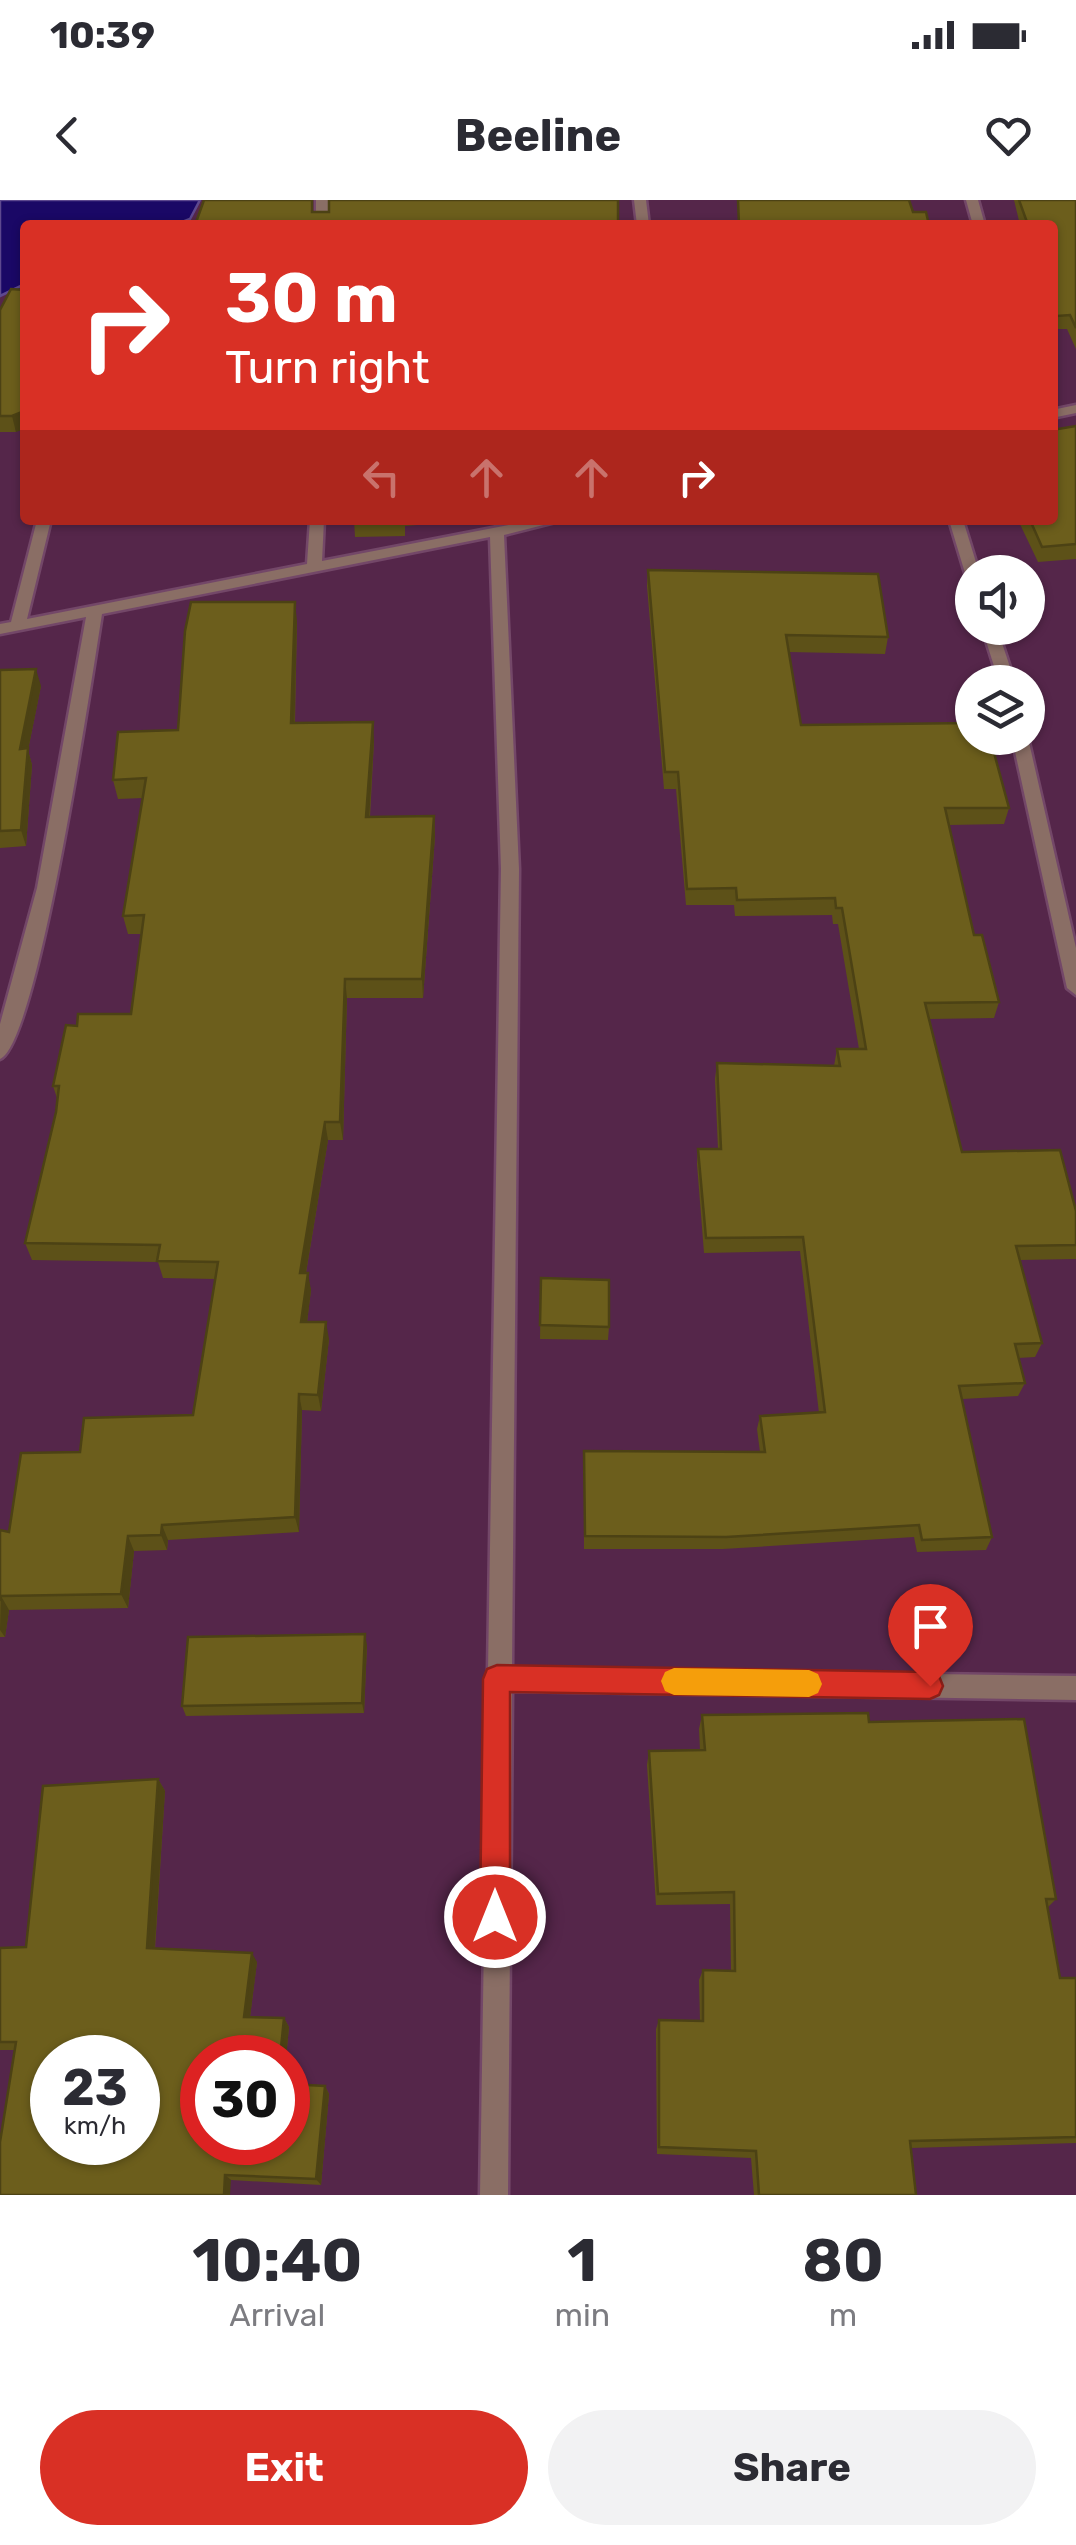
<!DOCTYPE html>
<style>
body{margin:0;font-family:Rubik,sans-serif;background:#f2f2f3;color:#2b2b33;height:100vh;display:flex;flex-direction:column;font-size:38px;white-space:nowrap}
*{box-sizing:border-box;margin:0}
p{font-size:32px;color:#7c7c81}
.icon{flex:none;width:55px;height:55px;fill:none;stroke:currentColor;stroke-width:2;stroke-linecap:round;stroke-linejoin:round}
.map{position:relative;height:1995px;overflow:hidden}
.side{display:flex;flex-direction:column;background:#fff;flex:1}
.side>*{flex:none}
.guide{position:absolute;left:20px;top:20px;width:1038px;height:305px;border-radius:10px;box-shadow:0 2px 8px #0004;background:#d93025;color:#fff;overflow:hidden}
.fabs{position:absolute;left:955px;top:355px;display:grid;gap:20px}
.fabs a{display:grid;place-items:center;width:90px;height:90px;border-radius:50%;background:#fff;box-shadow:0 2px 8px #0004;font-size:50px}
.speed{position:absolute;left:30px;top:1835px;display:flex;gap:20px;font-size:50px;font-weight:700;text-align:center}
.speed>*{display:grid;place-content:center;width:130px;height:130px;border-radius:50%;background:#fff;box-shadow:0 2px 8px #0004;line-height:1}
.speed small{font-size:25px;font-weight:400}
.speed .limit{border:15px solid #d22;background:#fff;color:#111}
.pin{position:absolute;display:grid;place-items:center;width:85px;height:85px;color:#fff;margin:-102px -42px;border-radius:50% 50% 50% 0;rotate:-45deg;box-shadow:0 0 10px #0007}
.pin .icon{rotate:45deg}
.me{position:absolute;width:110px;margin:-55px;rotate:0deg;stroke-linejoin:round;filter:drop-shadow(0 0 8px #0008)}
.turn{display:flex;align-items:center;gap:35px;height:210px;padding:0 40px;font-size:45px}
.turn .icon{width:130px;height:130px;stroke-width:2.5}
.turn b{display:block;font-size:70px;line-height:85px}
.lanes{display:flex;align-items:center;height:95px;padding:0 40px;background:#0003;justify-content:center;gap:50px;direction:ltr}
.lanes .off{opacity:.35}
.eta{display:flex;justify-content:space-evenly;align-items:center;height:170px;text-align:center}
.eta b{font-size:60px;font-weight:700;line-height:70px}
.cta{display:flex;gap:20px;margin-top:auto;padding:20px 40px}
.cta a{flex:1;height:115px;border-radius:60px;background:#d93025;color:#fff;font-size:40px;font-weight:700;line-height:115px;text-align:center}
.cta a+a{background:#f2f2f3;color:#2b2b33}
.status{display:flex;justify-content:space-between;align-items:center;height:70px;padding:0 50px;background:#fff;direction:ltr}
.status svg{height:28px;fill:currentColor}
header{display:flex;justify-content:space-between;align-items:center;height:130px;padding:0 40px;background:#fff;font-size:45px;font-weight:700}
.map>svg:first-child{display:block}
.water{fill:#1a0866;stroke:#5d488f;stroke-width:2.5}
.lines{fill:none;stroke-linecap:round;stroke-linejoin:round}
.street-casing{stroke:#734768;stroke-width:5}
.street{fill:#8a6e65;fill-rule:evenodd}
.wall{fill:#5d5118}
.shaded-wall{fill:#4c4214}
.building{fill:#6c5e1c;stroke:#4c4214;stroke-width:2.5;fill-rule:evenodd}
.route{fill:#d93025;stroke:#8d1f18;stroke-width:2.5}
.slow{fill:#f59e0b}
</style>
<div class="status"><b>10:39</b><svg viewBox="0 0 49 12"><path d="M0 12V9h3v3zM5 12V6h3v6zM10 12V3h3v9zM15 12V0h3v12zM26 1h20v11H26zM47 4h2v5h-2z"/></svg></div>
<header><svg class="icon" aria-label="back" viewBox="0 0 24 24"><path d="M15 5l-7 7 7 7"/></svg>Beeline<svg class="icon" aria-label="heart" viewBox="0 0 24 24"><path d="M12 20l-8-8c-3-5 5-10 8-4 3-6 11-1 8 4z"/></svg></header>
<div class="map">
<svg width="1076" height="1995" viewBox="0 0 1076 1995">
<rect width="100%" height="100%" fill="#55264a"/>
<path class="water" d="M 0,0 L 200,0 L 190,19 L 174,25 L 25,25 L 25,84 L 0,96 Z"/>
<g class="lines">
<defs>
<path id="street" d="M 316,0 L 328,0 L 328,25 L 316,25 Z
M 634,0 L 646,0 L 649,25 L 637,25 Z
M 966,0 L 978,0 L 985,25 L 973,25 Z
M 1076,205 L 1076,213 L 1052,218 L 1052,210 Z
M 37,320 L 51,320 L 27,419 L 307,364 L 310,320 L 324,320 L 322,361 L 534,320 L 563,320 L 504,335 L 519,669 L 512,1468 L 1076,1476 L 1076,1500 L 512,1491 L 508,1995 L 480,1995 L 488,1486 L 485,1479 L 488,1471 L 501,669 L 490,337 L 102,414 C 93,471 38,844 0,859 L 0,824 L 37,688 L 86,417 L 0,434 L 0,424 L 11,422 Z
M 949,320 L 963,320 L 979,372 L 972,372 L 972,377 L 965,373 Z
M 982,428 L 997,428 L 1015,482 L 999,482 Z
M 1012,538 L 1028,538 L 1076,748 L 1076,795 L 1067,788 Z"/>
</defs>
<use href="#street" class="street-casing"/>
<use href="#street" class="street"/>
</g>
<path class="wall" d="M 1014,0 L 1076,0 L 1076,149 L 1067,129 L 1054,129 L 1052,125 L 1052,25 L 1020,25 Z
M 0,110 L 16,232 L 0,232 Z
M 1076,226 L 1076,359 L 1038,362 L 1018,320 L 1052,320 Z
M 354,320 L 479,320 L 405,326 L 405,336 L 355,337 Z
M 648,370 L 888,437 L 885,454 L 789,452 L 801,525 L 1009,608 L 1004,624 L 949,625 L 974,735 L 999,802 L 994,818 L 929,819 L 962,952 L 1076,1011 L 1076,1059 L 1020,1060 L 1042,1143 L 1035,1157 L 1018,1158 L 1025,1183 L 1018,1196 L 962,1199 L 992,1337 L 986,1350 L 917,1352 L 914,1337 L 723,1349 L 584,1349 L 584,1251 L 760,1252 L 757,1229 L 760,1216 L 819,1213 L 800,1051 L 704,1053 L 697,964 L 698,949 L 718,949 L 715,879 L 717,863 L 834,866 L 837,849 L 859,849 L 838,724 L 833,724 L 832,715 L 735,716 L 734,705 L 686,705 L 676,589 L 664,589 L 647,386 Z
M 297,421 L 295,523 L 374,541 L 370,617 L 434,616 L 435,636 L 423,798 L 347,798 L 343,940 L 328,940 L 306,1073 L 311,1090 L 307,1122 L 329,1139 L 321,1211 L 302,1210 L 299,1332 L 168,1340 L 167,1350 L 134,1351 L 128,1408 L 9,1410 L 5,1437 L 0,1437 L 0,1330 L 9,1332 L 80,1252 L 193,1215 L 215,1079 L 163,1078 L 158,1062 L 32,1060 L 25,1043 L 56,912 L 57,898 L 53,886 L 77,826 L 131,814 L 142,734 L 128,734 L 123,716 L 143,598 L 118,599 L 113,580 L 178,530 Z
M 0,470 L 41,486 L 28,550 L 32,565 L 26,646 L 0,648 Z
M 541,1078 L 609,1127 L 608,1140 L 540,1139 Z
M 367,1445 L 364,1513 L 186,1516 L 182,1506 Z
M 702,1515 L 869,1522 L 1056,1699 L 1047,1708 L 1060,1778 L 1076,1778 L 1076,1943 L 911,1948 L 916,1995 L 754,1995 L 751,1958 L 657,1954 L 656,1829 L 659,1820 L 700,1821 L 699,1780 L 703,1770 L 731,1771 L 730,1704 L 656,1705 L 647,1565 L 649,1551 L 700,1550 L 699,1529 Z
M 158,1579 L 165,1591 L 155,1749 L 257,1762 L 250,1817 L 284,1818 L 289,1827 L 286,1858 L 202,1858 L 202,1942 L 325,1886 L 329,1894 L 321,1985 L 231,1980 L 15,1850 L 0,1850 L 0,1748 L 26,1747 Z"/>
<path class="shaded-wall" d="M 25,204 L 25,229 L 16,232 L 12,216 Z
M 295,402 L 297,421 L 294,542 L 291,523 Z
M 36,469 L 41,486 L 28,550 L 32,565 L 26,646 L 21,630 L 20,549 Z
M 373,522 L 374,541 L 368,636 L 366,617 Z
M 434,616 L 435,636 L 423,798 L 422,779 Z
M 345,779 L 347,798 L 343,940 L 340,922 Z
M 325,922 L 328,940 L 303,1090 L 300,1073 Z
M 308,1073 L 311,1090 L 305,1139 L 301,1122 Z
M 326,1122 L 329,1139 L 321,1211 L 318,1195 Z
M 299,1194 L 302,1210 L 299,1332 L 295,1317 Z
M 162,1325 L 168,1340 L 167,1350 L 161,1335 Z
M 128,1336 L 134,1351 L 128,1408 L 121,1394 Z
M 1,1396 L 9,1410 L 5,1437 L 0,1430 Z
M 365,1434 L 367,1445 L 364,1513 L 362,1503 Z
M 158,1579 L 165,1591 L 154,1758 L 147,1748 Z
M 252,1753 L 257,1762 L 249,1825 L 244,1817 Z
M 284,1818 L 289,1827 L 286,1858 L 280,1858 Z
M 325,1886 L 329,1894 L 321,1985 L 316,1979 Z
M 225,1975 L 231,1980 L 230,1995 L 224,1995 Z"/>
<path class="building" d="M 204,0 L 312,0 L 312,12 L 329,12 L 329,0 L 618,0 L 618,25 L 195,25 Z
M 738,0 L 909,0 L 913,12 L 926,12 L 929,25 L 739,25 Z
M 1019,0 L 1076,0 L 1076,128 L 1070,115 L 1057,116 L 1052,101 L 1052,25 L 1028,25 Z
M 11,89 L 25,90 L 25,204 L 22,212 L 12,216 L 0,216 L 0,110 Z
M 1076,226 L 1076,344 L 1042,347 L 1030,320 L 1052,320 L 1052,230 Z
M 648,370 L 878,374 L 888,437 L 786,435 L 801,525 L 972,523 L 972,538 L 990,538 L 1009,608 L 945,608 L 974,735 L 982,735 L 999,802 L 925,803 L 962,952 L 1060,950 L 1076,1011 L 1076,1045 L 1016,1046 L 1042,1143 L 1015,1144 L 1025,1183 L 959,1186 L 992,1337 L 922,1340 L 919,1325 L 726,1337 L 585,1336 L 584,1251 L 765,1252 L 760,1216 L 825,1212 L 803,1037 L 706,1038 L 698,949 L 721,949 L 717,863 L 840,866 L 837,849 L 866,849 L 842,708 L 836,708 L 835,698 L 737,700 L 736,688 L 687,689 L 678,572 L 665,572 Z
M 191,402 L 295,402 L 291,523 L 373,522 L 366,617 L 434,616 L 422,779 L 345,779 L 340,922 L 325,922 L 300,1073 L 308,1073 L 301,1122 L 326,1122 L 318,1195 L 299,1194 L 295,1317 L 162,1325 L 161,1335 L 128,1336 L 121,1394 L 1,1396 L 0,1401 L 0,1330 L 9,1332 L 21,1253 L 80,1252 L 84,1218 L 193,1215 L 218,1062 L 157,1061 L 160,1045 L 25,1043 L 56,912 L 59,886 L 53,886 L 66,825 L 77,826 L 78,814 L 131,814 L 144,715 L 123,716 L 146,578 L 113,580 L 118,532 L 178,530 L 185,431 Z
M 36,469 L 20,549 L 28,548 L 21,630 L 0,631 L 0,470 Z
M 541,1078 L 609,1080 L 609,1127 L 540,1125 Z
M 365,1434 L 362,1503 L 182,1506 L 188,1437 Z
M 868,1513 L 869,1522 L 1024,1519 L 1056,1699 L 1046,1699 L 1060,1778 L 1076,1778 L 1076,1937 L 910,1941 L 916,1995 L 759,1995 L 756,1951 L 659,1947 L 659,1820 L 703,1821 L 703,1770 L 735,1771 L 734,1692 L 658,1694 L 649,1551 L 705,1550 L 702,1515 Z
M 158,1579 L 147,1748 L 252,1753 L 244,1817 L 284,1818 L 280,1858 L 202,1858 L 202,1942 L 288,1942 L 288,1884 L 325,1886 L 316,1979 L 225,1975 L 224,1995 L 0,1995 L 0,1942 L 16,1842 L 0,1842 L 0,1748 L 26,1747 L 43,1586 ZM 52,1858 L 138,1858 L 138,1942 L 52,1942 Z"/>
<path class="route" d="M 497,1465 L 930,1472 L 939,1476 L 943,1486 L 939,1495 L 930,1499 L 510,1492 L 510,1717 L 506,1727 L 495,1732 L 485,1727 L 480,1717 L 483,1479 L 487,1469 Z"/>
<path class="slow" d="M 674,1468 L 809,1470 L 818,1474 L 822,1484 L 818,1493 L 809,1497 L 674,1495 L 665,1491 L 661,1481 L 665,1472 Z"/>
</svg>
<div class="fabs">
<a><svg class="icon" aria-label="sound" viewBox="0 0 24 24"><path d="M4 9h4l5-4v14l-5-4H4zM17 9q2 3 0 6"/></svg></a>
<a><svg class="icon" aria-label="layers" viewBox="0 0 24 24"><path d="M12 4l9 5-9 5-9-5zM3 14l9 5 9-5"/></svg></a>
</div>
<div class="speed"><div>23<small>km/h</small></div><div class="limit">30</div></div>
<div class="pin" style="left:930px;top:1486px;background:#d93025"><svg class="icon" aria-label="arrive" viewBox="0 0 24 24"><path d="M6 21V4h12l-3 4 3 4H6"/></svg></div>
<svg class="me" style="left:495px;top:1717px" viewBox="-20 -20 40 40"><circle r="17" fill="#d93025" stroke="#fff" stroke-width="3"/><path d="M0-11L8 9 0 5-8 9z" fill="#fff"/></svg>
<div class="guide">
<div class="turn"><svg class="icon" aria-label="right" viewBox="0 0 24 24"><path d="M7 20v-9h11M14 6l5 5-5 5"/></svg><div><b>30 m</b>Turn right</div></div>
<div class="lanes"><svg class="icon off" aria-label="left" viewBox="0 0 24 24"><path d="M17 20v-9H6M10 6l-5 5 5 5"/></svg><svg class="icon off" aria-label="ahead" viewBox="0 0 24 24"><path d="M12 20V5M6 11l6-6 6 6"/></svg><svg class="icon off" aria-label="ahead" viewBox="0 0 24 24"><path d="M12 20V5M6 11l6-6 6 6"/></svg><svg class="icon" aria-label="right" viewBox="0 0 24 24"><path d="M7 20v-9h11M14 6l5 5-5 5"/></svg></div>
</div>
</div>
<section class="side">
<div class="eta">
<div><b>10:40</b><p>Arrival</p></div>
<div><b>1</b><p>min</p></div>
<div><b>80</b><p>m</p></div>
</div>
<div class="cta"><a>Exit</a><a>Share</a></div>
</section>
